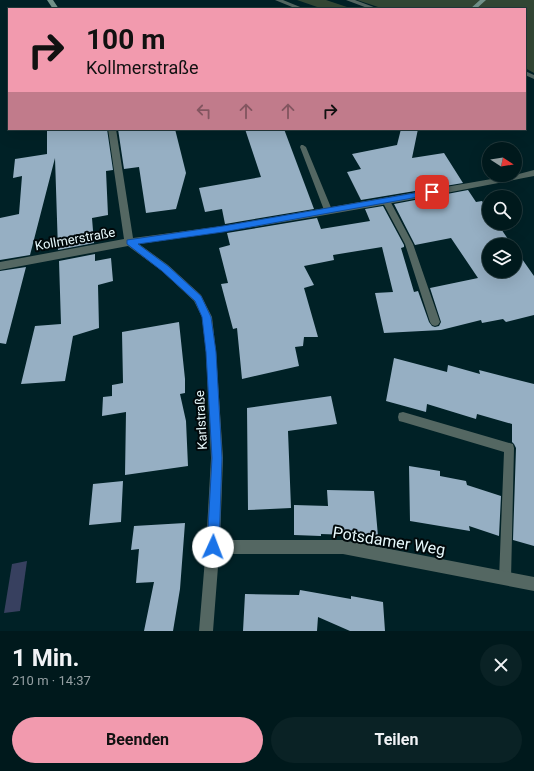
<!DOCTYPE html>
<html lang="de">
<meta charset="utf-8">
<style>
body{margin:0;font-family:Roboto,sans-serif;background:#0a2225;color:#f1f3f6;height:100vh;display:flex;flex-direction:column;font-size:15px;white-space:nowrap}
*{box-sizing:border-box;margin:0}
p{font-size:13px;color:#95a0a3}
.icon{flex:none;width:22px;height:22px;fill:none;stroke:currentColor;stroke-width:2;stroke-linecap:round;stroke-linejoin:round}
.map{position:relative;height:631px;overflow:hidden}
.side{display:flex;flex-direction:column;background:#00191c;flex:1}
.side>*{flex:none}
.top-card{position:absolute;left:8px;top:8px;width:518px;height:122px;border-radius:0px;box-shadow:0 4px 16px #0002,0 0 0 1px #22383b;background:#f29aae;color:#111;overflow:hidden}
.needle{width:26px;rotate:102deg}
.tools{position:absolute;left:482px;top:142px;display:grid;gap:8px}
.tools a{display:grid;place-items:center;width:40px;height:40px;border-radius:50%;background:#00191c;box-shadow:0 4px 16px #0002,0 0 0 1px #22383b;font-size:20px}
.pin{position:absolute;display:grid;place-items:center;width:34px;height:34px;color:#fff;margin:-17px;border-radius:8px;box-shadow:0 2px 6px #0006}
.me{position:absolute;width:44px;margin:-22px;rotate:2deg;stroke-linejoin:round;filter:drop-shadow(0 0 3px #0008)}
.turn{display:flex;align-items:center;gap:14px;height:84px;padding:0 12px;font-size:18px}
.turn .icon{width:52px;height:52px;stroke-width:2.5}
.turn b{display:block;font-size:28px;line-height:34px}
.lanes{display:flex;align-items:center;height:38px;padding:0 12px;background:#0003;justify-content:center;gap:20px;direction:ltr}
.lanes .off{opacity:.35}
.round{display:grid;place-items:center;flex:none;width:42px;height:42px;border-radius:21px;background:#0a2225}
.head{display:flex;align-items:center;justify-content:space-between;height:68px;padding:0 12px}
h1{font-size:24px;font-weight:700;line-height:30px}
.primary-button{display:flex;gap:8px;margin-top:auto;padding:8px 12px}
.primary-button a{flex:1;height:46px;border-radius:24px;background:#f29aae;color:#111;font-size:16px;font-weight:700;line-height:46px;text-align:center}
.primary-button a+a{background:#0a2225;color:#f1f3f6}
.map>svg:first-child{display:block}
.green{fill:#334735}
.water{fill:#37405f}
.building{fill:#96afc3}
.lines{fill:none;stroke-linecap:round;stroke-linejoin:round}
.lane{fill:#546762;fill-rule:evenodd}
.street{fill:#546762;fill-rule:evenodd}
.secondary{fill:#73938b;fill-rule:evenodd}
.route{fill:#1a73e8;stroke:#114b97}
.labels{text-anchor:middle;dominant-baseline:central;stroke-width:4;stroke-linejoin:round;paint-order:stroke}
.street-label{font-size:13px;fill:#e6f8fb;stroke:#01090b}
.near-street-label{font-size:16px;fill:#e6f8fb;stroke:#01090b}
</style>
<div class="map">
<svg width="534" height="631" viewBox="0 0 534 631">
<rect width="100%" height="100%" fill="#002126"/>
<path class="green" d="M 297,0 L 326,0 L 353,9 L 323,9 Z
M 357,0 L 534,0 L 534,73 L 525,68 L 525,9 L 384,9 Z"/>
<path class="water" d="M 27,561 L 20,611 L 4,613 L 12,564 Z"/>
<path class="building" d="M 47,129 L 107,129 L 113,170 L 106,171 L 108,215 L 92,218 L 94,243 L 58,250 L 55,158 L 30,255 L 0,260 L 0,218 L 19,214 L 22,176 L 13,178 L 15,159 L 47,154 Z
M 118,129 L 175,129 L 186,173 L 176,209 L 146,213 L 139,167 L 124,169 Z
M 245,129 L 284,129 L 314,209 L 225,224 L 222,209 L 205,212 L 199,188 L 261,177 Z
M 401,129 L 418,129 L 412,158 L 444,153 L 463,183 L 361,200 L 347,172 L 361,169 L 352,154 L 397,145 Z
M 468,190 L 476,202 L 482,201 L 489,212 L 489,223 L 497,223 L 512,245 L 489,245 L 489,271 L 515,271 L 515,249 L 534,276 L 534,315 L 506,322 L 503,319 L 482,323 L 481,320 L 441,330 L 384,333 L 375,293 L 393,292 L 382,247 L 333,255 L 334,260 L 304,266 L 314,285 L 304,288 L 318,337 L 304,337 L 303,346 L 295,347 L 299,366 L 242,379 L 237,328 L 233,329 L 221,284 L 228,283 L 219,248 L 230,245 L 227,233 L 317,218 L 321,229 L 370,221 L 365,209 L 383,206 L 404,245 L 404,247 L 401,248 L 414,292 L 418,291 L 429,322 L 432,326 L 435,327 L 439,326 L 441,322 L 430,288 L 478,278 L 451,238 L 415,245 L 394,204 Z
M 95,254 L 95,261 L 111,258 L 113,281 L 98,285 L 99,328 L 73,336 L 65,381 L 21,384 L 35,326 L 61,324 L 59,261 Z
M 26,267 L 6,344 L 0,343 L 0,271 Z
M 179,322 L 185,379 L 185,393 L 180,394 L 186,421 L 188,466 L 125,475 L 126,412 L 102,416 L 103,397 L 112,396 L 112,385 L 123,383 L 122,332 Z
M 394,358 L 447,372 L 448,365 L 480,374 L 479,370 L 534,384 L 534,546 L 513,540 L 516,448 L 514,444 L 512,442 L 512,424 L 477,414 L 476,419 L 427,404 L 426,412 L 386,401 Z
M 331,396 L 337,424 L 288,431 L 291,508 L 248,510 L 247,408 Z
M 409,466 L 440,471 L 440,476 L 466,481 L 467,485 L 501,496 L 499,536 L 469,526 L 470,531 L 410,521 Z
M 123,481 L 121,522 L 89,525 L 93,484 Z
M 327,490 L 374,491 L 378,536 L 321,534 L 321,536 L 294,535 L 294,505 L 328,506 Z
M 185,523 L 180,589 L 173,631 L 144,631 L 154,582 L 136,583 L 139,549 L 131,550 L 134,526 Z
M 300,590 L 351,599 L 351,596 L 383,602 L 385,631 L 350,631 L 318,617 L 317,631 L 243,631 L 245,594 L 299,595 Z"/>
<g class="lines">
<path class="lane" d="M 301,145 L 303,145 L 306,147 L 332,210 L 331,212 L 325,212 L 324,210 L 300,147 Z
M 386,198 L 389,199 L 413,244 L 440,322 L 438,325 L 435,326 L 432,325 L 430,322 L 405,244 L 382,201 Z
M 403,412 L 513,444 L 514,448 L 511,579 L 509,583 L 505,585 L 501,583 L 499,579 L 504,452 L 403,422 L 399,421 L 398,417 L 399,413 Z"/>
<path class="street" d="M 275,0 L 283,0 L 305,9 L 297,9 Z
M 346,0 L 355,0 L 379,9 L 370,9 Z
M 525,71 L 534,75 L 534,79 L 525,75 Z
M 108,129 L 116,129 L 133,238 L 223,226 L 515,175 L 534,170 L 534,176 C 403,202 271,226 139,244 L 168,265 L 201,295 L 212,317 L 216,352 L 223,458 L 220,540 L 343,540 L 534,577 L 534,591 L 343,554 L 219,554 L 213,631 L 199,631 L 206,547 L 211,458 L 206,352 L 202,317 L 194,301 L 162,271 L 128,246 L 0,270 L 0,262 L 124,239 Z"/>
<path class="secondary" d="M 47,0 L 53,0 L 59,9 L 53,9 Z
M 480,0 L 486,0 L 476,9 L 470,9 Z"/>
</g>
<path class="route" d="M 432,190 L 435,190 L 435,194 L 223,232 L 138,244 L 168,266 L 201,296 L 211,317 L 216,352 L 222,458 L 219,547 L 218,551 L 213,553 L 209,551 L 207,547 L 212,458 L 206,352 L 202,317 L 195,301 L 162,271 L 127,244 L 127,240 L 223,226 Z"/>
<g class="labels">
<g class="street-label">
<text transform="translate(75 239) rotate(-10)">Kollmerstraße</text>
<text transform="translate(201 420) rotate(-93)">Karlstraße</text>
</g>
<g class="near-street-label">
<text transform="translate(389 541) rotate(9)">Potsdamer Weg</text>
</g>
</g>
</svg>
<div class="tools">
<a><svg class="needle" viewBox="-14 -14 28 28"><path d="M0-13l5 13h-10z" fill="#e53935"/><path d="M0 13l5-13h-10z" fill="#95a0a3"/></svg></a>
<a><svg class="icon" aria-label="search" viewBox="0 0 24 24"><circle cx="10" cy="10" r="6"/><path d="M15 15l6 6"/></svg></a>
<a><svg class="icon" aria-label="layers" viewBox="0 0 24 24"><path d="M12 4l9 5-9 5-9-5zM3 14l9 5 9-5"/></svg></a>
</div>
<div class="pin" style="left:432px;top:192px;background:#d93025"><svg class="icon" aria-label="arrive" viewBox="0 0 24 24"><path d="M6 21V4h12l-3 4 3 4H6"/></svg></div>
<svg class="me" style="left:213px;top:547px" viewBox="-20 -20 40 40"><circle r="19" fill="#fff"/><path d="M0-13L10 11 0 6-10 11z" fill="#1a73e8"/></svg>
<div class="top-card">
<div class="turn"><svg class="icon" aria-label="right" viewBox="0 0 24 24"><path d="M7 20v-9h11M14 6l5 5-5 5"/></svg><div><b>100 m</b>Kollmerstraße</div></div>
<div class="lanes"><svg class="icon off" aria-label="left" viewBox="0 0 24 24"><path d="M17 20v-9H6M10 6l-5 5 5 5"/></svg><svg class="icon off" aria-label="ahead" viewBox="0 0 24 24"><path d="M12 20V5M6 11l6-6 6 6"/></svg><svg class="icon off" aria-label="ahead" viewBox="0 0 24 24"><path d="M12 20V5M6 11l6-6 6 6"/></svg><svg class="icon" aria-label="right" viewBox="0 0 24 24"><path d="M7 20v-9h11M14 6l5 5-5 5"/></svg></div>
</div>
</div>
<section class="side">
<div class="head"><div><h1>1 Min.</h1><p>210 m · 14:37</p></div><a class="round"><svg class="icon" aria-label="close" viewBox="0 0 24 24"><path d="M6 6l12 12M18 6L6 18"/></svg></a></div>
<div class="primary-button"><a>Beenden</a><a>Teilen</a></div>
</section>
